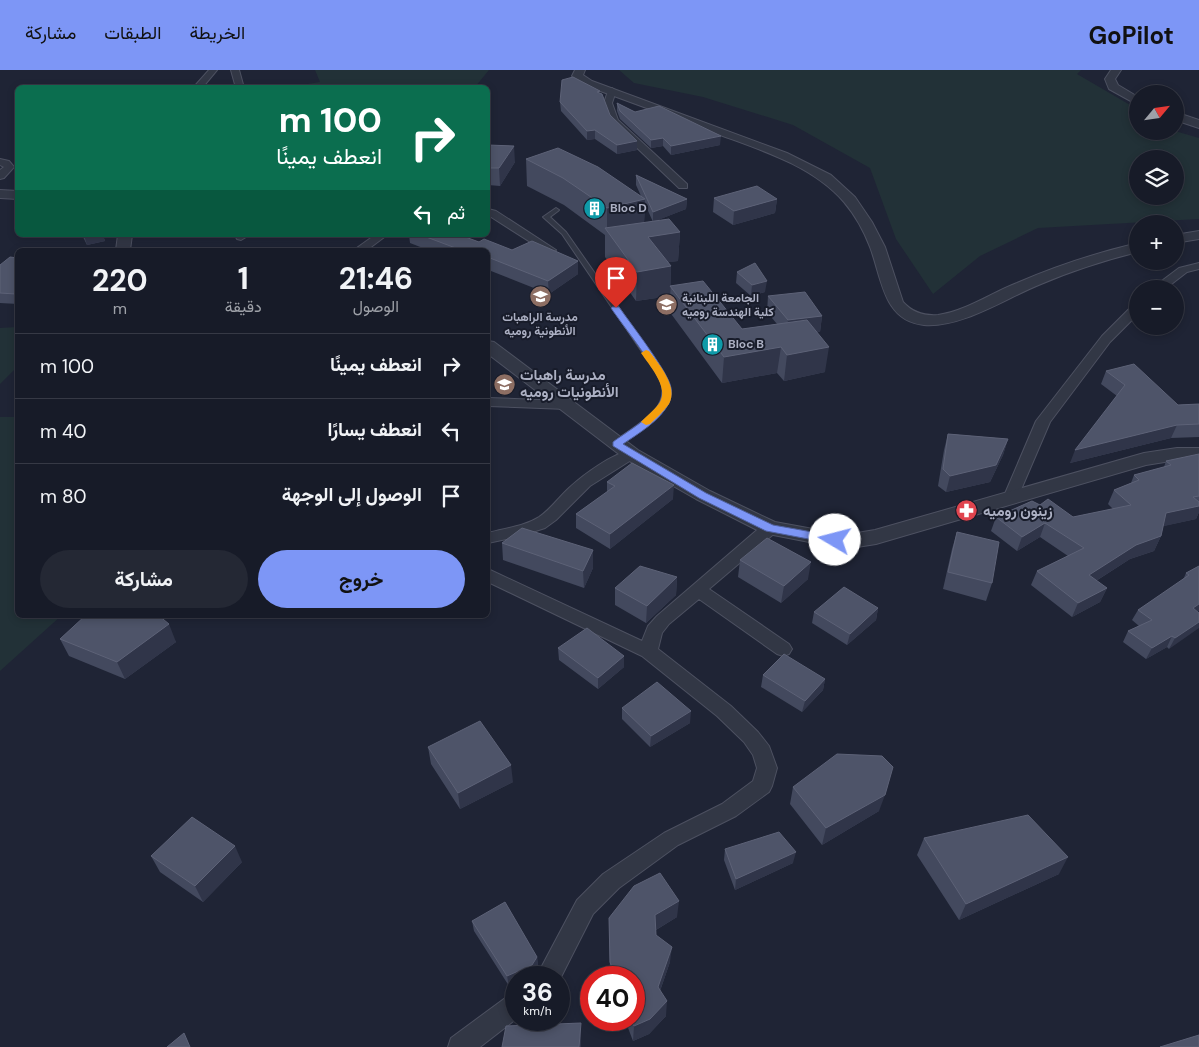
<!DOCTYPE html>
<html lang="ar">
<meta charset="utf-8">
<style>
body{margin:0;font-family:"DM Sans",Vazirmatn,sans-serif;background:#242834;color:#f1f3f6;direction:rtl;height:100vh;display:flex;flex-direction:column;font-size:19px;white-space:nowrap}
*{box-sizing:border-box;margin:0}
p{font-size:16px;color:#9ea1a8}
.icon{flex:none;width:28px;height:28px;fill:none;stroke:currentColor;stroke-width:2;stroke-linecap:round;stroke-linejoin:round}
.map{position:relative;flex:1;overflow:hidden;direction:ltr}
.details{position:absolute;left:15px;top:178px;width:475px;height:370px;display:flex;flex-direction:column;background:#171b28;border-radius:8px;box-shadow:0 2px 8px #0003,0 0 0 1px #363945;direction:rtl}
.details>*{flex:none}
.banner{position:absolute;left:15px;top:15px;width:475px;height:152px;border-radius:8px;box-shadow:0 2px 8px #0003,0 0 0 1px #363945;direction:rtl;background:#0b6e4f;color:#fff;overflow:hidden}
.needle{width:32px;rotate:61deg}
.fabs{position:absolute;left:1129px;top:15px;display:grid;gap:10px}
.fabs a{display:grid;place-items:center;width:55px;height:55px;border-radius:50%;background:#171b28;box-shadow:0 2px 8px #0003,0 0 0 1px #363945;font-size:25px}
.speed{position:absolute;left:505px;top:896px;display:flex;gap:10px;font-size:25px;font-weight:700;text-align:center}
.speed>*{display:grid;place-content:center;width:65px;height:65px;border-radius:50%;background:#171b28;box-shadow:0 2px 8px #0003,0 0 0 1px #363945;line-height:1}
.speed small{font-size:12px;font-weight:400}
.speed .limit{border:8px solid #d22;background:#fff;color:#111}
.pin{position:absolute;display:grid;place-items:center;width:42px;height:42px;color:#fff;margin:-51px -21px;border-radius:50% 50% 50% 0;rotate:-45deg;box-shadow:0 0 5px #0007}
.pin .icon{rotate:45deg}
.me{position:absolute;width:55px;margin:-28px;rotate:278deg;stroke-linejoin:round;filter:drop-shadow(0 0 4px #0008)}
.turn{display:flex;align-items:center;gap:18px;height:105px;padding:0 25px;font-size:22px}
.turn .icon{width:65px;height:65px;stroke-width:2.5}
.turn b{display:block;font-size:35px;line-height:42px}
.then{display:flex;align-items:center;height:48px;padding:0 25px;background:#0003;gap:10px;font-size:19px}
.eta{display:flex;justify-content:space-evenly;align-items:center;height:85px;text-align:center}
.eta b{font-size:30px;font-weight:700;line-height:35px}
.cta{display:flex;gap:10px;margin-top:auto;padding:10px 25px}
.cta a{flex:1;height:58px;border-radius:30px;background:#7d96f6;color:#111;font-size:20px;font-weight:700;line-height:58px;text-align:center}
.cta a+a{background:#242834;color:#f1f3f6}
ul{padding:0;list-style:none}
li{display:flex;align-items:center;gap:15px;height:65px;padding:0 25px;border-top:1px solid #363945}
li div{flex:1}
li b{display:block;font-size:19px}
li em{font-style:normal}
header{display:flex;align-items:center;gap:30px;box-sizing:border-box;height:70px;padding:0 25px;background:#7d96f6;color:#111}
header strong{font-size:24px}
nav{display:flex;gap:28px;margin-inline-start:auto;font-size:18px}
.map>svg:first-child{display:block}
.green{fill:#223137;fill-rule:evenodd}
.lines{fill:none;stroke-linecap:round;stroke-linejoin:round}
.service-casing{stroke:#4d5161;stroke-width:2}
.minor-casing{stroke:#4d5161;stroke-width:2}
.tertiary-casing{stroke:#4d5161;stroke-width:2}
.service{fill:#323745;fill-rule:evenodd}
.minor{fill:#323745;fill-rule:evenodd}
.tertiary{fill:#323745;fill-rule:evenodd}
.wall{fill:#43495e;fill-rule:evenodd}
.shaded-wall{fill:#303549}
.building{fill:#4e5469;stroke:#5d6277}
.route{fill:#7d96f6;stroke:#5162a0}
.slow{fill:#f59e0b}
.labels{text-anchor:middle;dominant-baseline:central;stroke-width:4;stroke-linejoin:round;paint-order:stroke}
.far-poi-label{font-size:12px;font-weight:bold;fill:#acb0c3;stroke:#181c2a;text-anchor:start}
.poi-label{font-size:15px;font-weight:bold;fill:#acb0c3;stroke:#181c2a;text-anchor:start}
</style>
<header>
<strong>GoPilot</strong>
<nav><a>الخريطة</a><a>الطبقات</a><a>مشاركة</a></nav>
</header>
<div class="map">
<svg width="1199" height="977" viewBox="0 0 1199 977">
<rect width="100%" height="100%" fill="#1f2435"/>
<path class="green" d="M 315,0 L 489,0 L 475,17 L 288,17 L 320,12 Z
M 619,0 L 1081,0 L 1077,4 L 1137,39 L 1138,61 L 1175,61 L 1199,68 L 1199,149 L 1038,158 L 980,186 L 933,224 L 896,169 L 870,98 L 793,55 L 703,27 L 634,13 ZM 1138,89 L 1175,89 L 1175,126 L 1138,126 Z
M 17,257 L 17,297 L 0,314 L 0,258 Z
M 0,347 L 17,347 L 18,545 L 62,545 L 0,601 Z"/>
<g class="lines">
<defs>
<path id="service" d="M 556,138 L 559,140 L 558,141 L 550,147 L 566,162 L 661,298 C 664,303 668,309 670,316 C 675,342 637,363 619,376 L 616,376 L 612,374 C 628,358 668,344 662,315 C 661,309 656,303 653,298 L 562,164 L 543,147 Z"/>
<path id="minor" d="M 209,0 L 217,0 L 202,18 L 193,18 Z
M 231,0 L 239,0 L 244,18 L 236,18 Z
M 612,18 L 616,21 L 612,33 L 618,50 L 687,114 L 687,118 L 679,118 L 611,53 L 604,33 L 608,21 Z
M 0,89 L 9,91 L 14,97 L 4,108 L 0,109 L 0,100 L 4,97 L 0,95 Z
M 488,139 L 496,141 L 556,180 L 550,183 L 546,182 L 488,145 Z
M 235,165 L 245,165 L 246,167 L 241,170 L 237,169 Z
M 375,165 L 387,165 L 367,180 L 354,180 Z
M 1199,193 L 1199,199 L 1187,202 L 1165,219 L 1151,219 L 1179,198 Z
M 1138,233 L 1138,244 L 1110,272 L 1050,352 L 1017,429 L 1007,429 L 1004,426 L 1036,351 L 1102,266 L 1134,234 Z
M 488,328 L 567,331 L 574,335 L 567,339 L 488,336 Z
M 631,380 L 636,381 L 638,384 L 636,387 L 590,416 L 556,450 L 545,458 L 520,466 L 488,473 L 488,463 C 505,458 523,457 539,447 C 551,439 559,427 569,418 C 584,404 612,384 631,380 Z
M 770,453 L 776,454 L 778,458 L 776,462 L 709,519 L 789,574 L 792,579 L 789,584 L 783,586 L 777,584 L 699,529 L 669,554 L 662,563 L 658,579 L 731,636 L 758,662 L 769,676 L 777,698 L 772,716 L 769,722 L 736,746 L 678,775 L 619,818 L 593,844 L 559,911 L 559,908 L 534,908 L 537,900 L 542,896 L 577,830 L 603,804 L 664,763 L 722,734 L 753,711 L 757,698 L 753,685 L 744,672 L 717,646 L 642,586 L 488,512 L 488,499 L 642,571 L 648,556 L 657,546 L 764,454 Z
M 516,922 L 516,949 L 480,977 L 448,977 L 451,968 L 508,926 Z"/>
<path id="tertiary" d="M 575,0 L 585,0 L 583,5 L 592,11 L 787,83 L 831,105 L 855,127 L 872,152 L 885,177 L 903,232 C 913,243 924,246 938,245 C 966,241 991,223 1017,213 C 1056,196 1096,183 1138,173 L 1138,182 C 1105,190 1072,201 1041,214 C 1006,228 962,258 924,255 C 883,251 882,208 870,177 C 864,161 855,145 844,132 C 811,94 757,79 712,62 C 669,46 627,31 584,15 L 572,6 Z
M 1111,0 L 1121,0 L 1115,9 L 1118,15 L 1138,27 L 1138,35 L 1109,19 L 1105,9 Z
M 1175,42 L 1199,50 L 1199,58 L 1175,50 Z
M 0,120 L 18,121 L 18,129 L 0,128 Z
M 1199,161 L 1199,169 L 1175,173 L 1175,165 Z
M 118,165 L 132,165 L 130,180 L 116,180 Z
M 488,271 L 494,272 L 638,380 L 710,421 L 775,452 L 835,463 L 857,463 L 875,460 L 1144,383 L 1177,378 L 1199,378 L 1199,390 L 1177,390 L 1146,395 L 876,474 L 857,477 L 835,477 L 763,463 L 696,429 L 624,388 L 488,284 Z"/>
</defs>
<use href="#service" class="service-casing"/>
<use href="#minor" class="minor-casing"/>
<use href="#tertiary" class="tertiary-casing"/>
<use href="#service" class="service"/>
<use href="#minor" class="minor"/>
<use href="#tertiary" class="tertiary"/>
</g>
<path class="wall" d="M 600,23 L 610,45 L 637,80 L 617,84 L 595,69 L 587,70 L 561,41 L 560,32 Z
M 617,33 L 635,42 L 720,75 L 671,85 L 663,76 L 651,78 L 620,49 L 617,41 Z
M 488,75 L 515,92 L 500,116 L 488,115 Z
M 526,89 L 641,126 L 636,115 L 636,105 L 687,129 L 686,139 L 655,151 L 680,162 L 678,191 L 668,192 L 671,196 L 670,226 L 636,231 L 605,187 L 605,165 L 564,135 L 527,116 ZM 645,134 L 653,152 L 644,153 Z
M 714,128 L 777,129 L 775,143 L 733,155 L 713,142 Z
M 82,165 L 103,165 L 105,171 L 87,175 Z
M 409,165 L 460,165 L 479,172 L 512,180 L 578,191 L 578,204 L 549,224 L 491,201 L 488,180 L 428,180 L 410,173 Z
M 18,188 L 18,234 L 0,233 L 0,195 Z
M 737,202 L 765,222 L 751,226 L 736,213 Z
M 670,216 L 742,259 L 777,254 L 767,242 L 768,226 L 822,246 L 820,262 L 817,262 L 825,302 L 784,311 L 777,303 L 722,313 L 669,241 Z
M 1106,301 L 1178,335 L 1199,334 L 1199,367 L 1171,368 L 1070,393 L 1117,326 L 1101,314 Z
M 948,364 L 1008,369 L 1003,385 L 990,412 L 946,422 L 938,416 L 944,380 Z
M 1199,384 L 1199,442 L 1196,449 L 1163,456 L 1161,466 L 1154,481 L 1130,489 L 1096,511 L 1107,518 L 1100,532 L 1072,547 L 1031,515 L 1037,501 L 1068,486 L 1040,467 L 1017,481 L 991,461 L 996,447 L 1040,435 L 1073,447 L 1113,439 L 1108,434 L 1114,420 L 1131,413 L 1134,405 L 1164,397 L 1166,391 Z
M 607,412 L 673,429 L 610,479 L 576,458 L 576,444 L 607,422 Z
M 957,462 L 992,513 L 986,531 L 943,519 L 952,479 Z
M 502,473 L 593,480 L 593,498 L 584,518 L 503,490 Z
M 740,490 L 808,509 L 781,533 L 738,507 Z
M 1199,496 L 1198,542 L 1169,579 L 1167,577 L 1146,589 L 1123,572 L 1128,561 L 1139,556 L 1132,550 L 1138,540 L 1183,510 L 1186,503 Z
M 677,507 L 676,525 L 646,553 L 615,535 L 615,518 Z
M 878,538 L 876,550 L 847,575 L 812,553 L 814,542 Z
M 164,545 L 160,547 L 176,572 L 125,609 L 69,586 L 60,569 Z
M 558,578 L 624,586 L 624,597 L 598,619 L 559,590 Z
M 763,605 L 825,609 L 823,620 L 802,642 L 761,617 Z
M 622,638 L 690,653 L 650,677 L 622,649 Z
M 428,677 L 513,712 L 460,739 L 431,694 Z
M 793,717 L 879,741 L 822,775 L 790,734 Z
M 924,768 L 1059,804 L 959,850 L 917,785 Z
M 725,779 L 793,793 L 735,820 L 724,790 Z
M 151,786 L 242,792 L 203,832 L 160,802 Z
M 677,847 L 656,860 L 656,865 L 670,892 L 660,921 L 666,946 L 649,964 L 633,971 L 625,950 L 634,950 L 634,908 L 610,908 L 609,848 Z
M 472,851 L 537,887 L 538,897 L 533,906 L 529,908 L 516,908 L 509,916 L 474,861 Z"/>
<path class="shaded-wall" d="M 595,60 L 595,69 L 587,70 L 587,61 Z
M 721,66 L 720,75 L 671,85 L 671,76 Z
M 663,68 L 663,76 L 651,78 L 651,70 Z
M 637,71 L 637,80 L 617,84 L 617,75 Z
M 514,76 L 515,92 L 500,116 L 499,98 Z
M 645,129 L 644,156 L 607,161 L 607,138 Z
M 687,129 L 686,139 L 653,152 L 653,142 Z
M 777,129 L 775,143 L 733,155 L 734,141 Z
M 680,162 L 678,191 L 647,195 L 648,167 Z
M 84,165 L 103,165 L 105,171 L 87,175 Z
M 490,188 L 491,201 L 488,203 L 488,189 Z
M 578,191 L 578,204 L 549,224 L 548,211 Z
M 671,196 L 670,226 L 636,231 L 637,202 Z
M 767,211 L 765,222 L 751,226 L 752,215 Z
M 822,246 L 820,262 L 786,266 L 788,250 Z
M 781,277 L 777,303 L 722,313 L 724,287 Z
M 829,277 L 825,302 L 784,311 L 787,285 Z
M 1177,355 L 1171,368 L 1070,393 L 1075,380 Z
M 1008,369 L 1003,385 L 990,412 L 946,422 L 950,406 Z
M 674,415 L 673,429 L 610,479 L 610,464 Z
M 1199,436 L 1199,442 L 1196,449 L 1160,457 L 1166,443 Z
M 1045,453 L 1040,467 L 1017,481 L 1022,467 Z
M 1161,466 L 1154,481 L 1130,489 L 1083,519 L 1089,505 L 1136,475 Z
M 593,480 L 593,498 L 584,518 L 583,501 Z
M 811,492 L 808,509 L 781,533 L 784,516 Z
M 677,507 L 676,525 L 646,553 L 647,536 Z
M 1107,518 L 1100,532 L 1072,547 L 1078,533 Z
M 1199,534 L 1199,541 L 1187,549 L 1193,538 Z
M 878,538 L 876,550 L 847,575 L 850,564 Z
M 1199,552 L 1199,558 L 1169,579 L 1175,568 Z
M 169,554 L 176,572 L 125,609 L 117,592 Z
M 1172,566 L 1167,577 L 1146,589 L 1152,578 Z
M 624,586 L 624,597 L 598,619 L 598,608 Z
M 825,609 L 823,620 L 802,642 L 805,631 Z
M 691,641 L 690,653 L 650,677 L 651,666 Z
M 511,695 L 513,712 L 460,739 L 458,723 Z
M 885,725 L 879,741 L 822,775 L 826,758 Z
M 235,776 L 242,792 L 203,832 L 195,816 Z
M 796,782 L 793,793 L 735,820 L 736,809 Z
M 1068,787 L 1059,804 L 959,850 L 966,834 Z
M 679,831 L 677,847 L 654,861 L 655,845 Z
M 672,877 L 670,892 L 656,932 L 658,917 Z
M 537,887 L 538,897 L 533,906 L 529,908 L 516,908 L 516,913 L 509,916 L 507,906 Z
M 667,931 L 666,946 L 649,964 L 633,971 L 634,956 Z
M 581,953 L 581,977 L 579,977 Z"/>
<path class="building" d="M 573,7 L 600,21 L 597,22 L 602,24 L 610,45 L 637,71 L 617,75 L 595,60 L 587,61 L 560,32 L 562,10 Z
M 617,33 L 635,42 L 659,36 L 721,66 L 671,76 L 663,68 L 651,70 L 620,41 Z
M 488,75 L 514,76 L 499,98 L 488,98 Z
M 558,78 L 598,97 L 645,129 L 607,138 L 563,108 L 526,89 Z
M 636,105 L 687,129 L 653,142 Z
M 757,116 L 777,129 L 734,141 L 714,128 Z
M 669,149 L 680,162 L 648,167 L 671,196 L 637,202 L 605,158 Z
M 421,165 L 460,165 L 479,172 L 484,169 L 512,180 L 532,171 L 578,191 L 548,211 L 490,188 L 488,189 L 488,180 L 461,180 Z
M 10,187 L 18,188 L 18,223 L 16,224 L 0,223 L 0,195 Z
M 755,193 L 767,211 L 752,215 L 737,202 Z
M 703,211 L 742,259 L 807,250 L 829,277 L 787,285 L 781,277 L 724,287 L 670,216 Z
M 805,222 L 822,246 L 788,250 L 768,226 Z
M 1134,294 L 1178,335 L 1199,334 L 1199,354 L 1177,355 L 1075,380 L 1125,315 L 1106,301 Z
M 948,364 L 1008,369 L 996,395 L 950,406 L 943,399 Z
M 1199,384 L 1199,426 L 1193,427 L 1199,432 L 1199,436 L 1166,443 L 1161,466 L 1136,475 L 1089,505 L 1107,518 L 1078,533 L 1037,501 L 1084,478 L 1045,453 L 1022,467 L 996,447 L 1032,431 L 1040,435 L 1048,429 L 1073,447 L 1131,435 L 1114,420 L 1139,410 L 1134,405 L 1171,395 L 1166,391 Z
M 632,393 L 674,415 L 610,464 L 576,444 L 615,416 L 607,412 Z
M 522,458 L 593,480 L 583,501 L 502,473 Z
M 957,462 L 999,472 L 992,513 L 948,502 Z
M 767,468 L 811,492 L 784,516 L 740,490 Z
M 640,496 L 677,507 L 647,536 L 615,518 Z
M 1199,496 L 1199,534 L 1193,538 L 1199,543 L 1199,552 L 1175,568 L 1172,566 L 1152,578 L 1128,561 L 1152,550 L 1138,540 L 1189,505 L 1186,503 Z
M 844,517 L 878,538 L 850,564 L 814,542 Z
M 86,545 L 158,545 L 169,554 L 117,592 L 60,569 Z
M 587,558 L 624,586 L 598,608 L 558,578 Z
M 784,584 L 825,609 L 805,631 L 763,605 Z
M 657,612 L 691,641 L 651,666 L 622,638 Z
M 480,651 L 511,695 L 458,723 L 428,677 Z
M 837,684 L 882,686 L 893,697 L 885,725 L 826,758 L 793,717 Z
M 1028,745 L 1068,787 L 966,834 L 924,768 Z
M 192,747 L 235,776 L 195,816 L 151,786 Z
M 779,762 L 796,782 L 736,809 L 725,779 Z
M 660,803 L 679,831 L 655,845 L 656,865 L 672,877 L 658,917 L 667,931 L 650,949 L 634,956 L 631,950 L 634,950 L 634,908 L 616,908 L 610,892 L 609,848 L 634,816 Z
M 505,832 L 537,887 L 532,895 L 507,906 L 472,851 Z
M 581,953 L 579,977 L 502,977 L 506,956 Z
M 184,963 L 190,977 L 167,977 Z
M 1199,965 L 1199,977 L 1160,977 Z"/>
<path class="route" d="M 612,237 L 619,237 C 630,253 668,301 671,318 C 672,322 671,329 669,333 C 660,351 639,363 623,374 L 706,423 L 773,455 L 835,466 L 839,467 L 840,470 L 839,473 L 835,474 L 766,461 L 699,428 L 613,376 L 613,372 C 626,362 653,347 660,332 C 662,328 663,321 662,317 C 658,299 623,256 611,238 Z"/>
<path class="slow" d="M 646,280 L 649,281 C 658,293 679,317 669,334 C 664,341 656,348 650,354 L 646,355 L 641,352 C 647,345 656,339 660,332 C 669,317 649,295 641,283 Z"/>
<defs>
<symbol id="building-disc" viewBox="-11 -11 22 22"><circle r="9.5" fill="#0f9aa8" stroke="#181c2a"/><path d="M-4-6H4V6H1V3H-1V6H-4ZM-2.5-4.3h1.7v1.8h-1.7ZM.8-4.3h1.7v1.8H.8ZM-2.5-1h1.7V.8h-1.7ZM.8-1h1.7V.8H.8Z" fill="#fff"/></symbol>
<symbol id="school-disc" viewBox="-11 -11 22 22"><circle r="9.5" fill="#8d6e63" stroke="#181c2a"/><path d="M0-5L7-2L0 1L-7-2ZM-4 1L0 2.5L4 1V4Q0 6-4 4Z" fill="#fff"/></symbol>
<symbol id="university-disc" viewBox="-11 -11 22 22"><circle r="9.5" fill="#8d6e63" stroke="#181c2a"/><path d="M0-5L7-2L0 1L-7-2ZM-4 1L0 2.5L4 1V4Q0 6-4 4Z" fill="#fff"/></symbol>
<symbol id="pharmacy-disc" viewBox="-11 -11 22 22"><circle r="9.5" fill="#e0444e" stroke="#181c2a"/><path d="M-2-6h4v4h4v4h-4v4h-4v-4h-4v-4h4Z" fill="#fff"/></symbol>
</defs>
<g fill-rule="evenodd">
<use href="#building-disc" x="582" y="126" width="25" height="25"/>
<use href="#school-disc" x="528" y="214" width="25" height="25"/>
<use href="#university-disc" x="654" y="222" width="25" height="25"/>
<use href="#building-disc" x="700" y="262" width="25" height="25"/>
<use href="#school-disc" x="492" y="302" width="25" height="25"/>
<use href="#pharmacy-disc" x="954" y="428" width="25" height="25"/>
</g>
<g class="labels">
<g class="far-poi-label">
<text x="610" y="138">Bloc D</text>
<text x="682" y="228">الجامعة اللبنانية<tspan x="682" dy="14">كلية الهندسة روميه</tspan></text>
<text x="540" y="247" text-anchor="middle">مدرسة الراهبات<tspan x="540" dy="14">الأنطونية روميه</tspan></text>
<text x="728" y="274">Bloc B</text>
</g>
<g class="poi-label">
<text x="520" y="305">مدرسة راهبات<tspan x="520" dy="17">الأنطونيات روميه</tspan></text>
<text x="983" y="441">زينون روميه</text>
</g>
</g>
</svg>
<div class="fabs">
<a><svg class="needle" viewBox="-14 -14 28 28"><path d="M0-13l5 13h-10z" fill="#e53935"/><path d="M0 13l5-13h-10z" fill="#9ea1a8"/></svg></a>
<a><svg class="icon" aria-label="layers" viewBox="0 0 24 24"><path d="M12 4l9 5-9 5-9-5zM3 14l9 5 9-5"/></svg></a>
<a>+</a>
<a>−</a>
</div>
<div class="speed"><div>36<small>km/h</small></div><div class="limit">40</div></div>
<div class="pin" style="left:616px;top:238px;background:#d93025"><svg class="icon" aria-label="arrive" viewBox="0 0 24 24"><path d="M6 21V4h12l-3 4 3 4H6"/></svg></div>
<svg class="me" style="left:835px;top:470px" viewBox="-20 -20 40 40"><circle r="19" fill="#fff"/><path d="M0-13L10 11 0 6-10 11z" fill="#7d96f6"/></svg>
<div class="banner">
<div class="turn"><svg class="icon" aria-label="right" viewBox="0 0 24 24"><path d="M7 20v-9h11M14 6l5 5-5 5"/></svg><div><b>100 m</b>انعطف يمينًا</div></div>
<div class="then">ثم<svg class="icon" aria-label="left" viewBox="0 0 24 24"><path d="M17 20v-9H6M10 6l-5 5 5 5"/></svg></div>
</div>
<section class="details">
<div class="eta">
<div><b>21:46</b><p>الوصول</p></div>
<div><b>1</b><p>دقيقة</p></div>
<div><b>220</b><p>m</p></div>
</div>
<ul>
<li><svg class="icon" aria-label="right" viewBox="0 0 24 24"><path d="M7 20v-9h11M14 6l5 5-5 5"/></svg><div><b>انعطف يمينًا</b></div><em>100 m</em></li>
<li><svg class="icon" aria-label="left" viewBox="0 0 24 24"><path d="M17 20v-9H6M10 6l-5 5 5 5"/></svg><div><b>انعطف يسارًا</b></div><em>40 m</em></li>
<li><svg class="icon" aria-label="arrive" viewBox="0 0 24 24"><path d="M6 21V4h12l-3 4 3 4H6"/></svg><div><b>الوصول إلى الوجهة</b></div><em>80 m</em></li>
</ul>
<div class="cta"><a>خروج</a><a>مشاركة</a></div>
</section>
</div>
